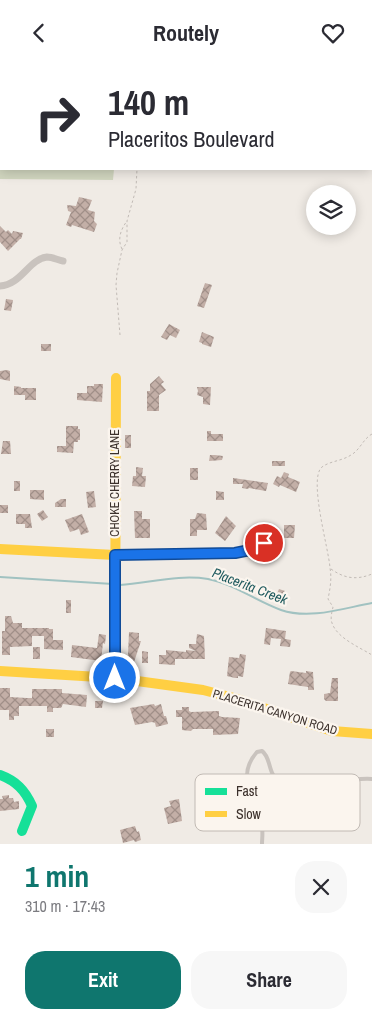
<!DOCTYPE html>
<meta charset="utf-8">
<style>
body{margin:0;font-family:"Archivo Narrow",sans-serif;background:#f7f7f7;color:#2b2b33;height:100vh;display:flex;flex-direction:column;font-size:19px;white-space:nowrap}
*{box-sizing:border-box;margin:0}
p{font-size:16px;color:#7c7c81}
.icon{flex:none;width:28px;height:28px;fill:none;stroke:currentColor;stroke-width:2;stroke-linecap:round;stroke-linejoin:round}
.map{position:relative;height:779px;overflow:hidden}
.drawer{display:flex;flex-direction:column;background:#fff;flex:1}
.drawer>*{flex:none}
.hud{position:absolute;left:0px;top:0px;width:372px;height:105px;box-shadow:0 2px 12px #0003;background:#fff;color:#2b2b33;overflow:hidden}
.fabs{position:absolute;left:306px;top:120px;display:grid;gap:10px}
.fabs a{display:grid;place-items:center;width:50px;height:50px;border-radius:50%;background:#fff;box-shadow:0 2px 12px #0003;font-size:25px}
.pin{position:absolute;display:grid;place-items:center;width:42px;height:42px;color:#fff;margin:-21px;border:2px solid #fff;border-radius:50%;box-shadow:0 1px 5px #0007}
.me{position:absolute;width:55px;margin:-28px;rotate:0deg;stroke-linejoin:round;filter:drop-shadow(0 0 4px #0008)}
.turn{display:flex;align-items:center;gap:18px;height:105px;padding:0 25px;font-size:22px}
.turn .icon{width:65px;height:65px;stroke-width:2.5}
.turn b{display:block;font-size:35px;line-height:42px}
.round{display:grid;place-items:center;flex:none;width:52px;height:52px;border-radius:20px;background:#f7f7f7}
.headline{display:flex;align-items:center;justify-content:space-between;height:85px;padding:0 25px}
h1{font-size:30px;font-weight:700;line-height:38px;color:#0f766e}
.button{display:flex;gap:10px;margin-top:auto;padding:10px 25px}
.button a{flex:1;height:58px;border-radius:20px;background:#0f766e;color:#fff;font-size:20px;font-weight:700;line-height:58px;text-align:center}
.button a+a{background:#f7f7f7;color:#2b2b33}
header{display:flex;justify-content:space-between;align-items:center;height:65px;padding:0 25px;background:#fff;font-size:22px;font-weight:700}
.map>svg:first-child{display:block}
.park{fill:#d1d6bf}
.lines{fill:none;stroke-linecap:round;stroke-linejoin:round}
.stream{stroke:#a1c2c1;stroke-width:2}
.building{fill:url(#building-cross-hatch)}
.path{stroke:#c2bbb6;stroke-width:1;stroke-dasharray:2.5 2.5;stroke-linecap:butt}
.lane{stroke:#c9c3be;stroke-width:4}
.street{stroke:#c9c3be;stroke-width:7}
.fast{stroke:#16e098;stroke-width:10}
.slow{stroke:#ffcf43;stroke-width:10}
.route-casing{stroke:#114b97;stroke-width:12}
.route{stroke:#1a73e8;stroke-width:9}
.labels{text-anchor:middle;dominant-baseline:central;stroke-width:4.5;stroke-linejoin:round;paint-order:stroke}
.street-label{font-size:12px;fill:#3b302b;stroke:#fbf5ee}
.water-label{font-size:14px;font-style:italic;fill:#1f5a5e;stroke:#fbf5ee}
.key{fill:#fbf5ee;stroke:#c1bab4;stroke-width:1}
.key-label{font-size:14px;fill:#3b302b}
</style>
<header><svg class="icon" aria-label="back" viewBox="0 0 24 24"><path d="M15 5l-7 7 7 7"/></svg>Routely<svg class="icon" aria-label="heart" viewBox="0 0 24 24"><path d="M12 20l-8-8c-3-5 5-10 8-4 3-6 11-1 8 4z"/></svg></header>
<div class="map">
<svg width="372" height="779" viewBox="0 0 372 779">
<defs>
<pattern id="building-cross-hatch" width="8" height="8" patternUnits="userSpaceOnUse" patternTransform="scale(1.25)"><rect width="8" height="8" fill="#c3afa7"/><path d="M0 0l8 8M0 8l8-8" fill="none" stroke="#a08f88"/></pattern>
</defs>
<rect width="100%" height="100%" fill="#f0ebe5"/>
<path class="park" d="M 0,0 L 168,0 L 1,1 L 1,104 L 133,104 L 133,105 L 114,104 L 113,115 L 0,114 Z"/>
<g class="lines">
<path class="stream" d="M 0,512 L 113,519
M 120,520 C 149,518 179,509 208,514 C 234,519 256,536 281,545 C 310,555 344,543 372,538"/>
</g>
<path class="building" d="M 79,132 L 92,135 L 88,145 L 95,147 L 94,156 L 97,159 L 94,167 L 72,160 L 71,162 L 66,160 L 71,147 L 68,146 L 67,140 L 76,141 Z
M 0,161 L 6,167 L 8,165 L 12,169 L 13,166 L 23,168 L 21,174 L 20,174 L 8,186 L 0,177 Z
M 205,218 L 212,220 L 204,243 L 197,241 Z
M 6,234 L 13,235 L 11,246 L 4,245 Z
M 169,259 L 180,265 L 176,273 L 170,270 L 167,275 L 161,272 Z
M 202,267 L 214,272 L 211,282 L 202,279 L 202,278 L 199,277 Z
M 41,279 L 51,279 L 51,286 L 41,286 Z
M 7,305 L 10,306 L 10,316 L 0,314 L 0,306 Z
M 159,311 L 164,317 L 161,319 L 166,325 L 159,330 L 159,346 L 147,346 L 147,326 L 150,326 L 150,319 Z
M 94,319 L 103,319 L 102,337 L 77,335 L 77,328 L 87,328 L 87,321 L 94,321 Z
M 14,321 L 21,322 L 21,323 L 36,323 L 36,335 L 25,335 L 25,330 L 14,330 Z
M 197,322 L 211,322 L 210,340 L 203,339 L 203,332 L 197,330 L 198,326 Z
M 66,361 L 78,361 L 78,364 L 80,364 L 80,375 L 78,375 L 78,377 L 74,377 L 73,388 L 57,387 L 57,381 L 66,381 Z
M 207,366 L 211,366 L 211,369 L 223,369 L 223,376 L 207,376 Z
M 125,370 L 131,370 L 131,383 L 125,383 Z
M 3,376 L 10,376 L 11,389 L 1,389 Z
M 210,390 L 215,390 L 223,391 L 222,395 L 209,396 Z
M 272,396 L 285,396 L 285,401 L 272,401 Z
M 136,402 L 143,403 L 142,411 L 146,411 L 145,422 L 132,421 L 133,411 L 136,411 Z
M 190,403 L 198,403 L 198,415 L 190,415 Z
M 284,407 L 289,409 L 288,412 L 300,417 L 296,427 L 280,420 L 279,422 L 273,419 L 277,411 L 281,413 Z
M 233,413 L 268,418 L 266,426 L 249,423 L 248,424 L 242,423 L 243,419 L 233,419 Z
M 14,416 L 20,416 L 20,426 L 14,426 Z
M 30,425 L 44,425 L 44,435 L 30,434 Z
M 94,426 L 96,442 L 88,443 L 86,427 Z
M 216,426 L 224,427 L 224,435 L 216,435 Z
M 61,434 L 66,434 L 66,442 L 55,442 L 55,438 Z
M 0,440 L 8,440 L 8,448 L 0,448 Z
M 43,445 L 48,452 L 42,456 L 37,449 Z
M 134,446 L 142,446 L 142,454 L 150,454 L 150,473 L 135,473 Z
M 197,448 L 206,449 L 207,465 L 197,465 L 197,471 L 190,471 L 190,454 L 195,454 Z
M 16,449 L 30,449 L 32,463 L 25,463 L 25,459 L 16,459 Z
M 82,449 L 89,467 L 81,470 L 79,464 L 70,467 L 65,455 Z
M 226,451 L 236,461 L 225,476 L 215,468 Z
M 284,460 L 295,460 L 294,473 L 284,473 Z
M 279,524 L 285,526 L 282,534 L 276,531 Z
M 66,535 L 71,535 L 71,548 L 66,548 Z
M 5,551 L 11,551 L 13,558 L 22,558 L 22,563 L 49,563 L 49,564 L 53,564 L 53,575 L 63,575 L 63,585 L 44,584 L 44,571 L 32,571 L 32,581 L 10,582 L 10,590 L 2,590 L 2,566 L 5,566 Z
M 266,563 L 286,566 L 285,574 L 291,575 L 290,582 L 280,581 L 281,574 L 271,573 L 270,580 L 264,579 Z
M 129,567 L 139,568 L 139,576 L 141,576 L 134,597 L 130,596 L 128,590 Z
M 99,569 L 106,570 L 105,579 L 103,578 L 101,596 L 71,592 L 72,580 L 97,583 Z
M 197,569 L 204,571 L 205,594 L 175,594 L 175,600 L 159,599 L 159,590 L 166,590 L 166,585 L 186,587 L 186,585 L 196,586 L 189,583 L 189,579 L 196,579 Z
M 33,582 L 40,582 L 40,594 L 33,594 Z
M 142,586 L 148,587 L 148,598 L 142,598 Z
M 240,589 L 246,590 L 243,612 L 238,611 L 238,613 L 235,613 L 227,611 L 229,592 L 239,593 Z
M 291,606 L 306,608 L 306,606 L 313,607 L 314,625 L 308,625 L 308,622 L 288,619 L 290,607 Z
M 332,613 L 338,613 L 338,636 L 326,636 L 324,634 L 324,629 L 330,628 Z
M 0,623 L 10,623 L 10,632 L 27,633 L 32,633 L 32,624 L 62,624 L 62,628 L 87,630 L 86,642 L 63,639 L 61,643 L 53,643 L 53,647 L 47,647 L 47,641 L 19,641 L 19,651 L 14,651 L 14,655 L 9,655 L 9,645 L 0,645 Z
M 95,636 L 103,636 L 102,643 L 95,643 Z
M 154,639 L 155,641 L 161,639 L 164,651 L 166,651 L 168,659 L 156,662 L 155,658 L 152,657 L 135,660 L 130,643 Z
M 182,642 L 189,642 L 189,646 L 191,647 L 219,646 L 219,651 L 222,652 L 240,653 L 238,669 L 213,670 L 213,664 L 193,664 L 191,666 L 182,665 L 182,652 L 176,652 L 176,645 L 182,645 Z
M 46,664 L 54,664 L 54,672 L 46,672 Z
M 9,730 L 9,733 L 13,733 L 14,737 L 19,736 L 19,744 L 0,746 L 0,734 L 3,734 L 2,731 Z
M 179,734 L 182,756 L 168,759 L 164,743 L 171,741 L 169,736 Z
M 135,761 L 137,767 L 139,766 L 141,775 L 135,777 L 134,775 L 123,778 L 120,765 Z"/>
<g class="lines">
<path class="path" d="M 218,0 L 218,1
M 15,1 L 16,0
M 26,1 L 27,0
M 0,42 L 1,38
M 0,48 L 1,48
M 122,184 C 117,174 121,164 127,156
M 120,270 L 116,220 L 117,208 L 122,185 L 127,177 L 127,156 L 136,124 L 137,104
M 372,369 C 363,374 360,385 351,390 C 342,396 330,396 322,402 C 308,413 329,485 330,503 C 332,514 330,524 328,534 L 333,542 C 332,547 330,553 332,558 C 337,573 359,582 372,590
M 331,504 C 345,514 357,515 372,509"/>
<path class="lane" d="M 262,779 C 262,774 263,768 262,763 C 257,737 234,712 257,687 L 262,686 C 272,693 267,711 281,717 C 310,732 342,711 372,714"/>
<path class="street" d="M 0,221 C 21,220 29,194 47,192 C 52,192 58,195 63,196"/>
<path class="fast" d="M 0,710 C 16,716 25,725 32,741 L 22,766"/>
<path class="slow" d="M 0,484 L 115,490 L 235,488 L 250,485 L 264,478
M 0,606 L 115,613 L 203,625 L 234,633 L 332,666 L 372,669
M 115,613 L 116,313"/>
</g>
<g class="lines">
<defs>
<path id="route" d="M 115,613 L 115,490 L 235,488 L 250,485 L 264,478"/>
</defs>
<use href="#route" class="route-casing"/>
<use href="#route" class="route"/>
</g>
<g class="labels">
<g class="street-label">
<text transform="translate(115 418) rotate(-90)">CHOKE CHERRY LANE</text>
<text transform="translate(275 647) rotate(17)">PLACERITA CANYON ROAD</text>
</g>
<g class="water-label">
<text transform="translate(250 521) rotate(21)">Placerita Creek</text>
</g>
</g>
<rect x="195" y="709" width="165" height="57" rx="8" class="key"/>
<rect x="205" y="723" width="22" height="7" fill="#16e098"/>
<rect x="205" y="746" width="22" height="6" fill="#ffcf43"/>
<g class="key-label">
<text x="236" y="731">Fast</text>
<text x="236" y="754">Slow</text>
</g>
</svg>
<div class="fabs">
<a><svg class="icon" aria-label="layers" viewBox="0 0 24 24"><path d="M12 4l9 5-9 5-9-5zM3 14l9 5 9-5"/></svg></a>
</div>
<div class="pin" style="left:264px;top:478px;background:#d93025"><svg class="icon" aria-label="arrive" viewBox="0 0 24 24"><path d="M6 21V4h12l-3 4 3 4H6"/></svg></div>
<svg class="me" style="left:115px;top:613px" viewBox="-20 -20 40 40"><circle r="17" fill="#1a73e8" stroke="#fff" stroke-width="3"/><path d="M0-11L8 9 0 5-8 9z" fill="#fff"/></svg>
<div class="hud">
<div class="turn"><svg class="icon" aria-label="right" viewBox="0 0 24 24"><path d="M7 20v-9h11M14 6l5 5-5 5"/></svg><div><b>140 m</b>Placeritos Boulevard</div></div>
</div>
</div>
<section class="drawer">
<div class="headline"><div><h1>1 min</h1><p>310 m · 17:43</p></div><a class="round"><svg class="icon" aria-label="close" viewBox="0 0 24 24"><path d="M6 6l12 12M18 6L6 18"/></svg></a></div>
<div class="button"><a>Exit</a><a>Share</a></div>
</section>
